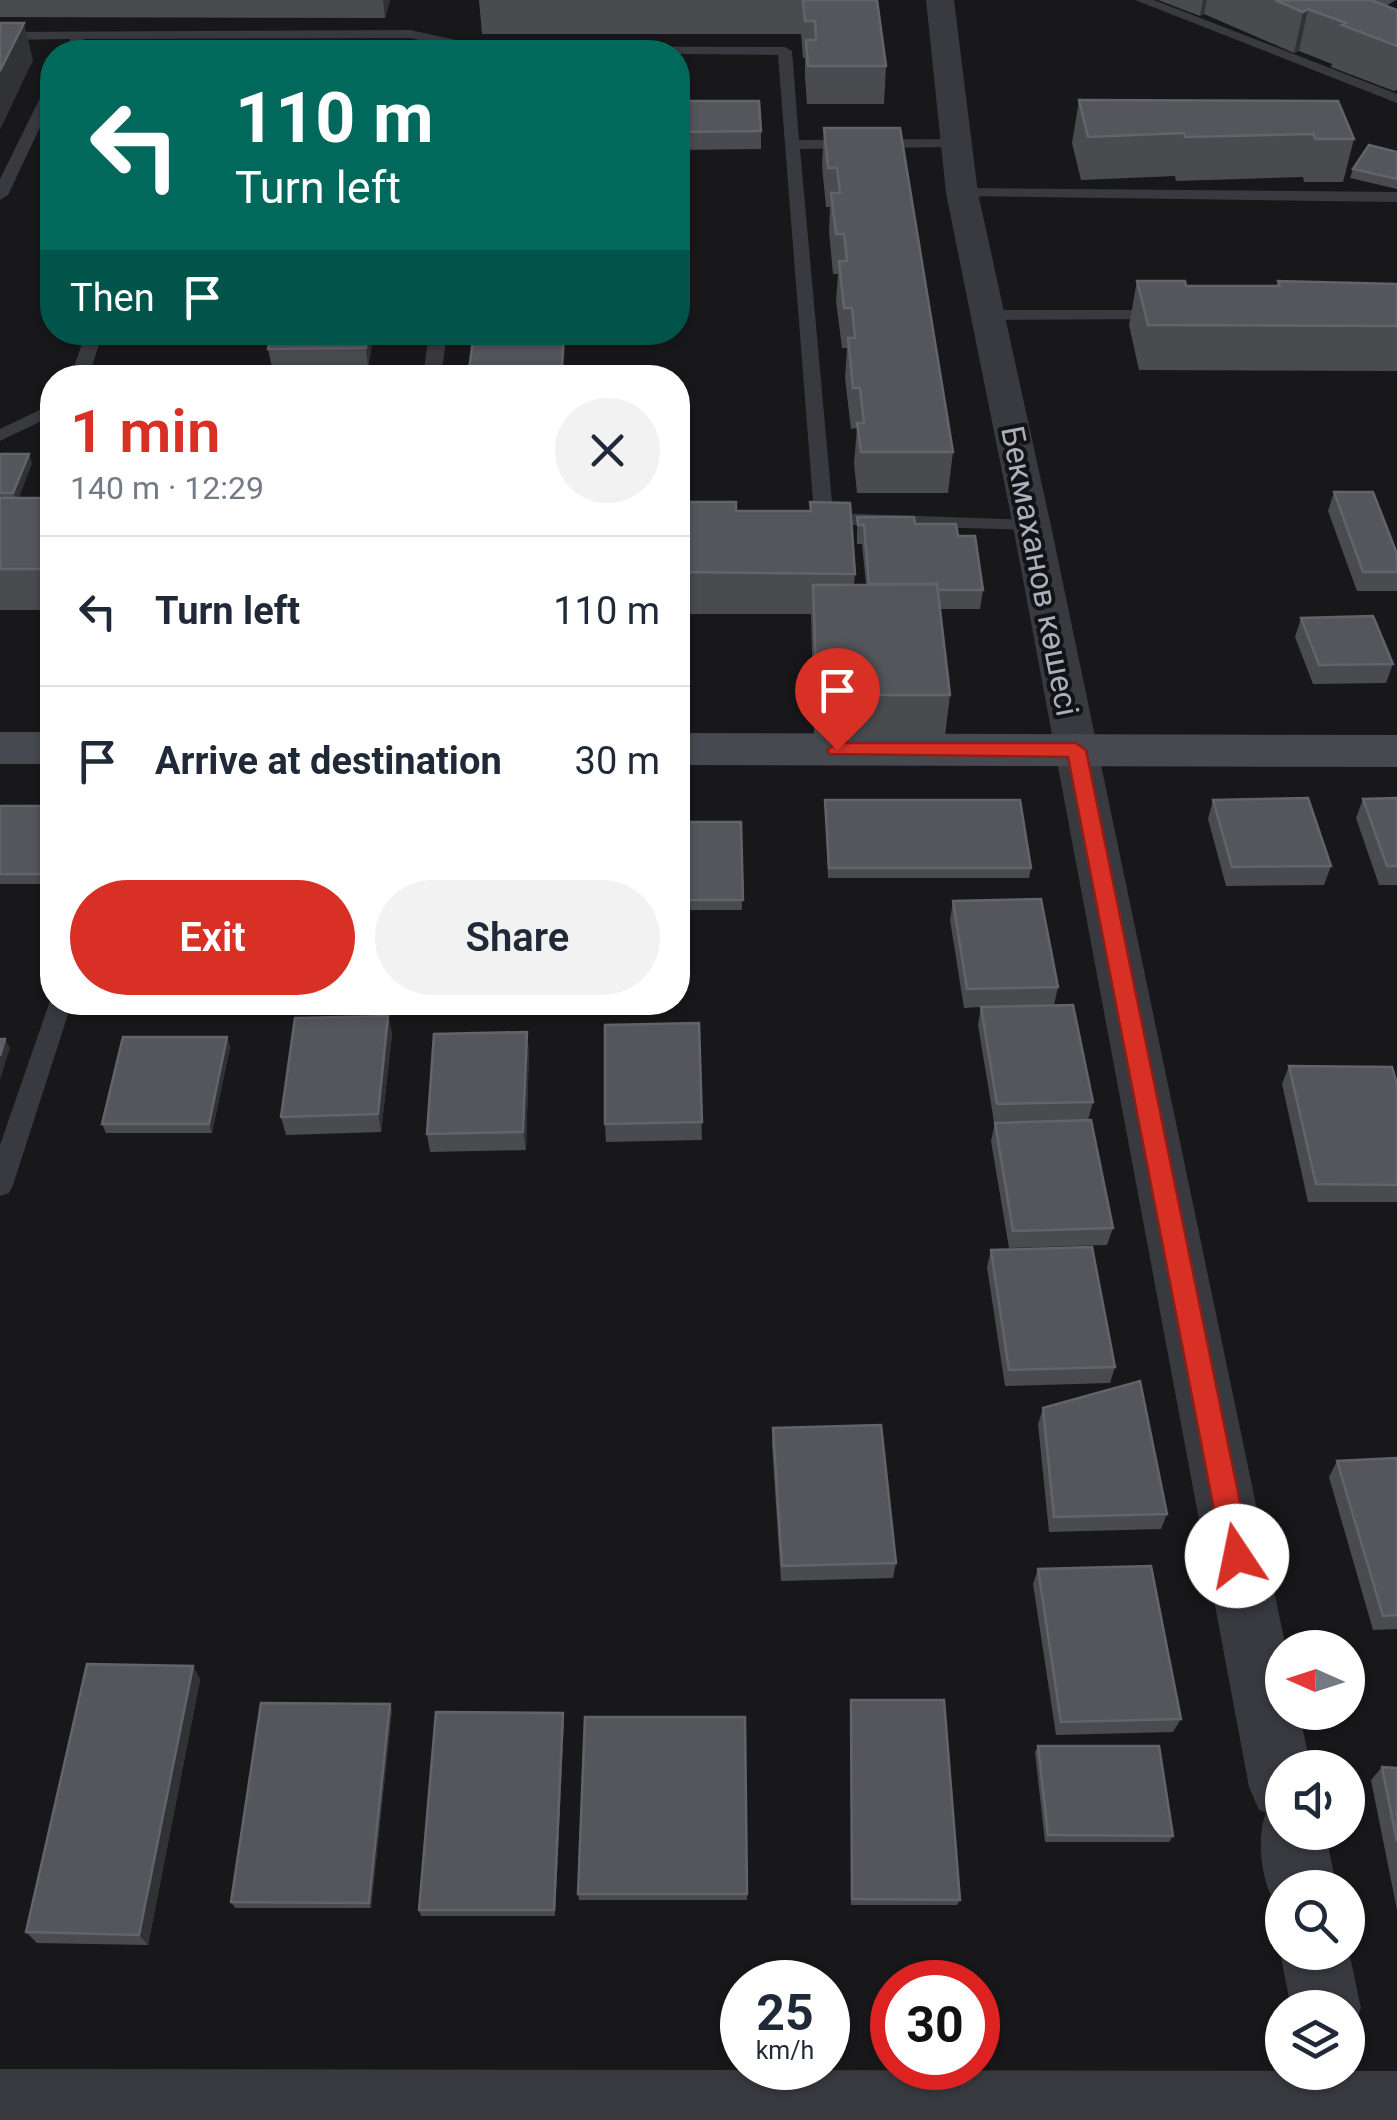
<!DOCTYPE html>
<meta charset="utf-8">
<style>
body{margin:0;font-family:Roboto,sans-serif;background:#f2f2f3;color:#1f2937;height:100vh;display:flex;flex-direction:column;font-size:38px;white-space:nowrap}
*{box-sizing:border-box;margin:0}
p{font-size:32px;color:#747a83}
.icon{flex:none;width:55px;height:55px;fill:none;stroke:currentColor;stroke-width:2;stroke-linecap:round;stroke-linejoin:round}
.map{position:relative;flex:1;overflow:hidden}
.panel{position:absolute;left:40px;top:365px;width:650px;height:650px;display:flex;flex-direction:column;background:#fff;border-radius:40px;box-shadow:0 2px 8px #0004}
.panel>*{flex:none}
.banner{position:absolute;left:40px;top:40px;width:650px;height:305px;border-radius:40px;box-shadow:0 2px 8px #0004;background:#00695c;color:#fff;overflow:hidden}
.needle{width:65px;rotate:273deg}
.tools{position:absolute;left:1265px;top:1630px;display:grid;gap:20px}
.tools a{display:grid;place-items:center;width:100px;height:100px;border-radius:50%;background:#fff;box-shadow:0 2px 8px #0004;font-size:50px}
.speed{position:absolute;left:720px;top:1960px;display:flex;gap:20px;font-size:50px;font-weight:700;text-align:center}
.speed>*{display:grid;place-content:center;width:130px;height:130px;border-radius:50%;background:#fff;box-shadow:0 2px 8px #0004;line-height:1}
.speed small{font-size:25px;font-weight:400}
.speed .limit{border:15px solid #d22;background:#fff;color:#111}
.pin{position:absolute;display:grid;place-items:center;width:85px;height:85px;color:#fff;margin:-102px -42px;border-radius:50% 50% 50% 0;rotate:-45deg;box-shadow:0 0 10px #0007}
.pin .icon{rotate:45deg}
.me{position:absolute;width:110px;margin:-55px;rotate:349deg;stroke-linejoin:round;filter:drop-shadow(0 0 8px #0008)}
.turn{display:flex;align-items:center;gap:35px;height:210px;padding:0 30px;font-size:45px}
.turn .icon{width:130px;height:130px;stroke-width:2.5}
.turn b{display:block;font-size:70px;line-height:85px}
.then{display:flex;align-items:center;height:95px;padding:0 30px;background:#0003;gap:20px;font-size:38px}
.round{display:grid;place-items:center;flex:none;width:105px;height:105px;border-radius:52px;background:#f2f2f3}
.head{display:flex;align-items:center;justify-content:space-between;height:170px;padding:0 30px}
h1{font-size:60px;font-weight:600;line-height:75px;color:#d93025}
.primary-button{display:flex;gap:20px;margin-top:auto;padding:20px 30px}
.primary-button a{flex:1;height:115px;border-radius:60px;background:#d93025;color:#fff;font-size:40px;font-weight:600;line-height:115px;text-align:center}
.primary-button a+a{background:#f2f2f3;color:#1f2937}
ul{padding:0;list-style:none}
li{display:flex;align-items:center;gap:30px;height:150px;padding:0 30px;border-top:2px solid #e0e1e3}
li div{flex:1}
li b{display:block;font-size:38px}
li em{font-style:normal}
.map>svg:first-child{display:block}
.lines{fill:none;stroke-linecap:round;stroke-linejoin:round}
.lane{fill:#383a40;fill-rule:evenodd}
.street{fill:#383a40;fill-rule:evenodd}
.secondary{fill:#464950;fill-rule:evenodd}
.wall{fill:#494b4f}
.shaded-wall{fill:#313235}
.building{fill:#54565b;stroke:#61646a;stroke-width:2.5}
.route{fill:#d93025;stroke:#8d1f18;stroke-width:2.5}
.labels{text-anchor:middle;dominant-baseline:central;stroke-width:8;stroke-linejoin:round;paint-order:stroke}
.street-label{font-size:32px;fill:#a9b0bb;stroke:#131315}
</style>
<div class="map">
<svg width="1397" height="2120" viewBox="0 0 1397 2120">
<rect width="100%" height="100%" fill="#18181a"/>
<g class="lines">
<path class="lane" d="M 1135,0 L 1154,0 L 1397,94 L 1397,103 Z
M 410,30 L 483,46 L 785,47 L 792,51 L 799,140 L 960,139 L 963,142 L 955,147 L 800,149 L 833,513 L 1032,520 L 1039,522 L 1039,530 L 817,524 L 807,518 L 814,513 L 778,55 L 475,52 L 410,38 L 84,39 L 77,52 L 63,52 L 70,39 L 0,40 L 0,32 Z
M 52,84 L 52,102 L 8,195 L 0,200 L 0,179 L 45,88 Z
M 962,188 L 1397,192 L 1397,202 L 956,196 L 956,190 Z
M 1162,310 L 1170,315 L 1168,319 L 988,320 L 980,315 L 988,310 Z
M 86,332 L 103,332 L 88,378 L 70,378 Z
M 429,332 L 447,332 L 441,378 L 423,378 Z
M 52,404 L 52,416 L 0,441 L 0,429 Z
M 52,995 L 52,1002 L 72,1002 L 13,1185 L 9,1193 L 0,1196 L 0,1145 Z"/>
<path class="street" d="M 926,0 L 954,0 L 978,193 L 1051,526 L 1286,1648 L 1282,1648 L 1282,1712 L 1299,1712 L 1311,1768 L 1282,1768 L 1282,1832 L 1325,1832 L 1337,1888 L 1282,1888 L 1282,1913 C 1262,1892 1255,1840 1266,1813 L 1259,1810 L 1249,1787 L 1013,526 L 946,193 Z
M 1282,1947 L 1282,1952 L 1348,1952 L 1348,1947 L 1361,2008 L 1351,2033 L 1348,2034 L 1348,2008 L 1291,2008 L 1280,1952 Z
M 0,2069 L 1397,2071 L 1397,2120 L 0,2120 Z"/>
<path class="secondary" d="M 0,732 L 52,732 L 52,764 L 0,764 Z
M 678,733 L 1397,735 L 1397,767 L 678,765 Z"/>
</g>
<path class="wall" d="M 0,0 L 390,0 L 385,18 L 0,17 Z
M 479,0 L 877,0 L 886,66 L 884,104 L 807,104 L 805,77 L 805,58 L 803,58 L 801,34 L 482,34 Z
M 1158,0 L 1396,0 L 1386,6 L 1397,10 L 1397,90 L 1394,91 L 1331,67 L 1332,64 L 1299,51 L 1294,53 L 1204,14 L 1200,16 Z
M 1079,100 L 1354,139 L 1343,182 L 1304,182 L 1303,177 L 1176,181 L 1175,176 L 1081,180 L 1072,143 Z
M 678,101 L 761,131 L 761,149 L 678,150 Z
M 824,128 L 953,452 L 948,493 L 857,493 L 854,463 L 857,428 L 851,429 L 845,378 L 847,348 L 842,348 L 836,301 L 838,274 L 833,274 L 829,232 L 830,207 L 826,207 L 822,166 Z
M 1397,152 L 1397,189 L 1350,178 L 1353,169 Z
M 1137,281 L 1186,286 L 1276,286 L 1278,281 L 1397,284 L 1397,371 L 1139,370 L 1129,325 Z
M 272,332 L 374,332 L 368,367 L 272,368 L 268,349 Z
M 0,454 L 32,463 L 18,498 L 52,498 L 52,610 L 0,610 Z
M 1334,492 L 1397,554 L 1397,591 L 1357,591 L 1328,511 Z
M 678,502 L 736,511 L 810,511 L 810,502 L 855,574 L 854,584 L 866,584 L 862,544 L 857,544 L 857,517 L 915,524 L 958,536 L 983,590 L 980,609 L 940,609 L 950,695 L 945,736 L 814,736 L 811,614 L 678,614 Z
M 1301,618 L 1393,664 L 1386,683 L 1313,684 L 1295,637 Z
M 1397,798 L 1397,885 L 1379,885 L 1356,818 L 1363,799 Z
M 825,800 L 1031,868 L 1029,878 L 828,878 Z
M 1213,800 L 1331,866 L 1324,885 L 1226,886 L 1208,819 Z
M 0,806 L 52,806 L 52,884 L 0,884 Z
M 678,822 L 741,822 L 742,910 L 678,910 Z
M 953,901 L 1058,987 L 1054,1005 L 1093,1102 L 1088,1120 L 994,1122 L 978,1025 L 981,1007 L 964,1008 L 950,920 Z
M 388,1016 L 392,1034 L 381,1132 L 286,1135 L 281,1117 Z
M 699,1023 L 702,1140 L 606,1142 L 605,1124 Z
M 227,1037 L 230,1047 L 212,1133 L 106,1133 L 102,1124 Z
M 529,1050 L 526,1150 L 430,1152 L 427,1134 Z
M 1289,1066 L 1397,1084 L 1397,1202 L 1308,1202 L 1282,1084 Z
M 995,1123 L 1113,1228 L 1107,1245 L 1009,1248 L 991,1141 Z
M 991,1250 L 1115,1367 L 1110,1383 L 1005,1386 L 987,1267 Z
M 1043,1408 L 1167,1514 L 1161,1529 L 1049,1532 L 1038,1424 Z
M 773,1428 L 896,1563 L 893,1578 L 781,1581 L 772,1444 Z
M 1397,1458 L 1397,1629 L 1373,1630 L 1329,1477 L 1337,1461 Z
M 1038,1569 L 1181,1719 L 1173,1732 L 1056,1735 L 1033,1584 Z
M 193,1666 L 200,1680 L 148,1945 L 37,1943 L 26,1932 Z
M 851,1700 L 960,1900 L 957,1905 L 851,1905 Z
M 390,1704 L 392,1710 L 371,1908 L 235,1908 L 231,1902 Z
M 745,1717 L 747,1900 L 579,1900 L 578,1894 Z
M 564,1720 L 555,1916 L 421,1916 L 419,1910 Z
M 1038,1746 L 1173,1836 L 1169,1842 L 1045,1842 L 1035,1752 Z
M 1382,1767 L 1397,1768 L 1397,1910 L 1371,1780 Z"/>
<path class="shaded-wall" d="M 383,0 L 390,0 L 385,18 Z
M 1203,0 L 1207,0 L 1204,14 L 1200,16 Z
M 1308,9 L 1299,51 L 1294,53 L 1303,12 Z
M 24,23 L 33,60 L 0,130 L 0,71 Z
M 368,332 L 374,332 L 368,367 L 366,348 Z
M 564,332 L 566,332 L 563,378 L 561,378 Z
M 29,454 L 32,463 L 17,503 L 13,493 Z
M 388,1016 L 392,1034 L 381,1132 L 378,1114 Z
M 527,1032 L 529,1050 L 526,1150 L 523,1132 Z
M 227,1037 L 230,1047 L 212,1133 L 209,1124 Z
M 5,1039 L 10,1048 L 0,1080 L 0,1056 Z
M 193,1666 L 200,1680 L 148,1945 L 139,1935 Z
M 390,1704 L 392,1710 L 371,1908 L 369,1903 Z
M 563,1713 L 564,1720 L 555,1916 L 554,1910 Z"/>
<path class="building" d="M 803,0 L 877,0 L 886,66 L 808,66 L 806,40 L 816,40 L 815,21 L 805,21 Z
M 1275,0 L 1371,0 L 1397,10 L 1397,46 L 1342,25 L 1346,23 L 1308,9 L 1303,12 Z
M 0,23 L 24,23 L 0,71 Z
M 1079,100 L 1338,101 L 1354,139 L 1315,139 L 1314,134 L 1185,137 L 1184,133 L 1088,137 Z
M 678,101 L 759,101 L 761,131 L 678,132 Z
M 824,128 L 900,128 L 953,452 L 861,452 L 857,423 L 864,423 L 860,388 L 853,388 L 848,338 L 855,338 L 852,308 L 844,308 L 839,261 L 847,261 L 844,234 L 836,234 L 831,193 L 840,193 L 837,168 L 828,168 Z
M 1369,145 L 1397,152 L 1397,179 L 1353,169 Z
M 1137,281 L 1185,281 L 1186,286 L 1280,286 L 1278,281 L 1397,284 L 1397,326 L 1148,325 Z
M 272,332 L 368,332 L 366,348 L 268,349 Z
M 474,332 L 564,332 L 561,378 L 468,378 Z
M 0,454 L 29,454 L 13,493 L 0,493 Z
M 1334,492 L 1373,492 L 1397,554 L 1397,572 L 1363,572 Z
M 0,498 L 52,498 L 52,569 L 0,569 Z
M 678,502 L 736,502 L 736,511 L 811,511 L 810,502 L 850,503 L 855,574 L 678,572 Z
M 857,517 L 914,517 L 915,524 L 956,524 L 958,536 L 975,536 L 983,590 L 938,590 L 937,584 L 869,584 L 864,525 L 858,525 Z
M 937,584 L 950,695 L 817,695 L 813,585 Z
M 1373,616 L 1393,664 L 1319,665 L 1301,618 Z
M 1308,798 L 1331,866 L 1232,867 L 1213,800 Z
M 1397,798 L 1397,866 L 1387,866 L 1363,799 Z
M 825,800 L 1020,800 L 1031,868 L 829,868 Z
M 0,806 L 52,806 L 52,874 L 0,874 Z
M 678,822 L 741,822 L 743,900 L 678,900 Z
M 1041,899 L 1058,987 L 967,989 L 953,901 Z
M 1073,1005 L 1093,1102 L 997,1104 L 981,1007 Z
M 388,1016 L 378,1114 L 281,1117 L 295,1018 Z
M 699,1023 L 702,1122 L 605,1124 L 605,1025 Z
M 527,1032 L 523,1132 L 427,1134 L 434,1034 Z
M 123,1037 L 227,1037 L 209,1124 L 102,1124 Z
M 0,1039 L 5,1039 L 0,1056 Z
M 1289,1066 L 1392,1067 L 1397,1084 L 1397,1185 L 1316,1184 Z
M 1091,1120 L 1113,1228 L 1013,1231 L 995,1123 Z
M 1092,1247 L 1115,1367 L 1009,1370 L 991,1250 Z
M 1140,1381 L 1167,1514 L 1054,1517 L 1043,1408 Z
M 881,1425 L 896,1563 L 782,1566 L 773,1428 Z
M 1397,1458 L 1397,1615 L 1383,1616 L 1337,1461 Z
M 1151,1566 L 1181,1719 L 1061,1722 L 1038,1569 Z
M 87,1664 L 193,1666 L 139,1935 L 26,1932 Z
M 851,1700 L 944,1700 L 960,1900 L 852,1899 Z
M 261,1703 L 390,1704 L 369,1903 L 231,1902 Z
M 436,1712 L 563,1713 L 554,1910 L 419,1910 Z
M 585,1717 L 745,1717 L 747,1894 L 578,1894 Z
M 1038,1746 L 1159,1746 L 1173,1836 L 1048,1835 Z
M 1382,1767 L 1397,1768 L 1397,1842 Z"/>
<path class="route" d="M 837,743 L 1076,743 L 1086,750 L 1251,1556 L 1247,1566 L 1237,1570 L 1227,1566 L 1223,1556 L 1068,757 L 830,754 L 827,750 Z"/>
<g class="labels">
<g class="street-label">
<text transform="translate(1040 571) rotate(79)">Бекмаханов көшесі</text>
</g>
</g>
</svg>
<div class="tools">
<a><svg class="needle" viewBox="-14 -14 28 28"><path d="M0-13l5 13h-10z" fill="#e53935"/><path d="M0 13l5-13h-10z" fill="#747a83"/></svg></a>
<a><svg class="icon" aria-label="sound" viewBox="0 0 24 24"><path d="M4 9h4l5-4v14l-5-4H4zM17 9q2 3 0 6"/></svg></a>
<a><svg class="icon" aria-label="search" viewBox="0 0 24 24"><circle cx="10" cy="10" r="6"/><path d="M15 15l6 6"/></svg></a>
<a><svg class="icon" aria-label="layers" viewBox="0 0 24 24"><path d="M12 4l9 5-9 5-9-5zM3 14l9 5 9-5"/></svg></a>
</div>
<div class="speed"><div>25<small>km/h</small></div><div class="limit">30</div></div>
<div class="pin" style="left:837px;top:750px;background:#d93025"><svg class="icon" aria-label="arrive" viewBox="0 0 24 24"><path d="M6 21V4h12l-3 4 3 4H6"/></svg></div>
<svg class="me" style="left:1237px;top:1556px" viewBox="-20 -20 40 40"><circle r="19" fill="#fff"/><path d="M0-13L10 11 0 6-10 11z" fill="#d93025"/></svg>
<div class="banner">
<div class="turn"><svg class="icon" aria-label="left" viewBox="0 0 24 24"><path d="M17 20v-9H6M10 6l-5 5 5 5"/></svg><div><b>110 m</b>Turn left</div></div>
<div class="then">Then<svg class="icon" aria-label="arrive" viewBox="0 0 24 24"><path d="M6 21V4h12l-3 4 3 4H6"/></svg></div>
</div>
<section class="panel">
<div class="head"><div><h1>1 min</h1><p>140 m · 12:29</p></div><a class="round"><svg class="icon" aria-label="close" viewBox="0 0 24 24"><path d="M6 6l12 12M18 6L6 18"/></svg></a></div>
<ul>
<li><svg class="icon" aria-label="left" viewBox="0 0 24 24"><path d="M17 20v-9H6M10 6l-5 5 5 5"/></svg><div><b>Turn left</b></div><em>110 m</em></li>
<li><svg class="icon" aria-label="arrive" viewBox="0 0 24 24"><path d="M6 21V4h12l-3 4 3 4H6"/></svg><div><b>Arrive at destination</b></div><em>30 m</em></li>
</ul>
<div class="primary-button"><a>Exit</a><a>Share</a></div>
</section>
</div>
